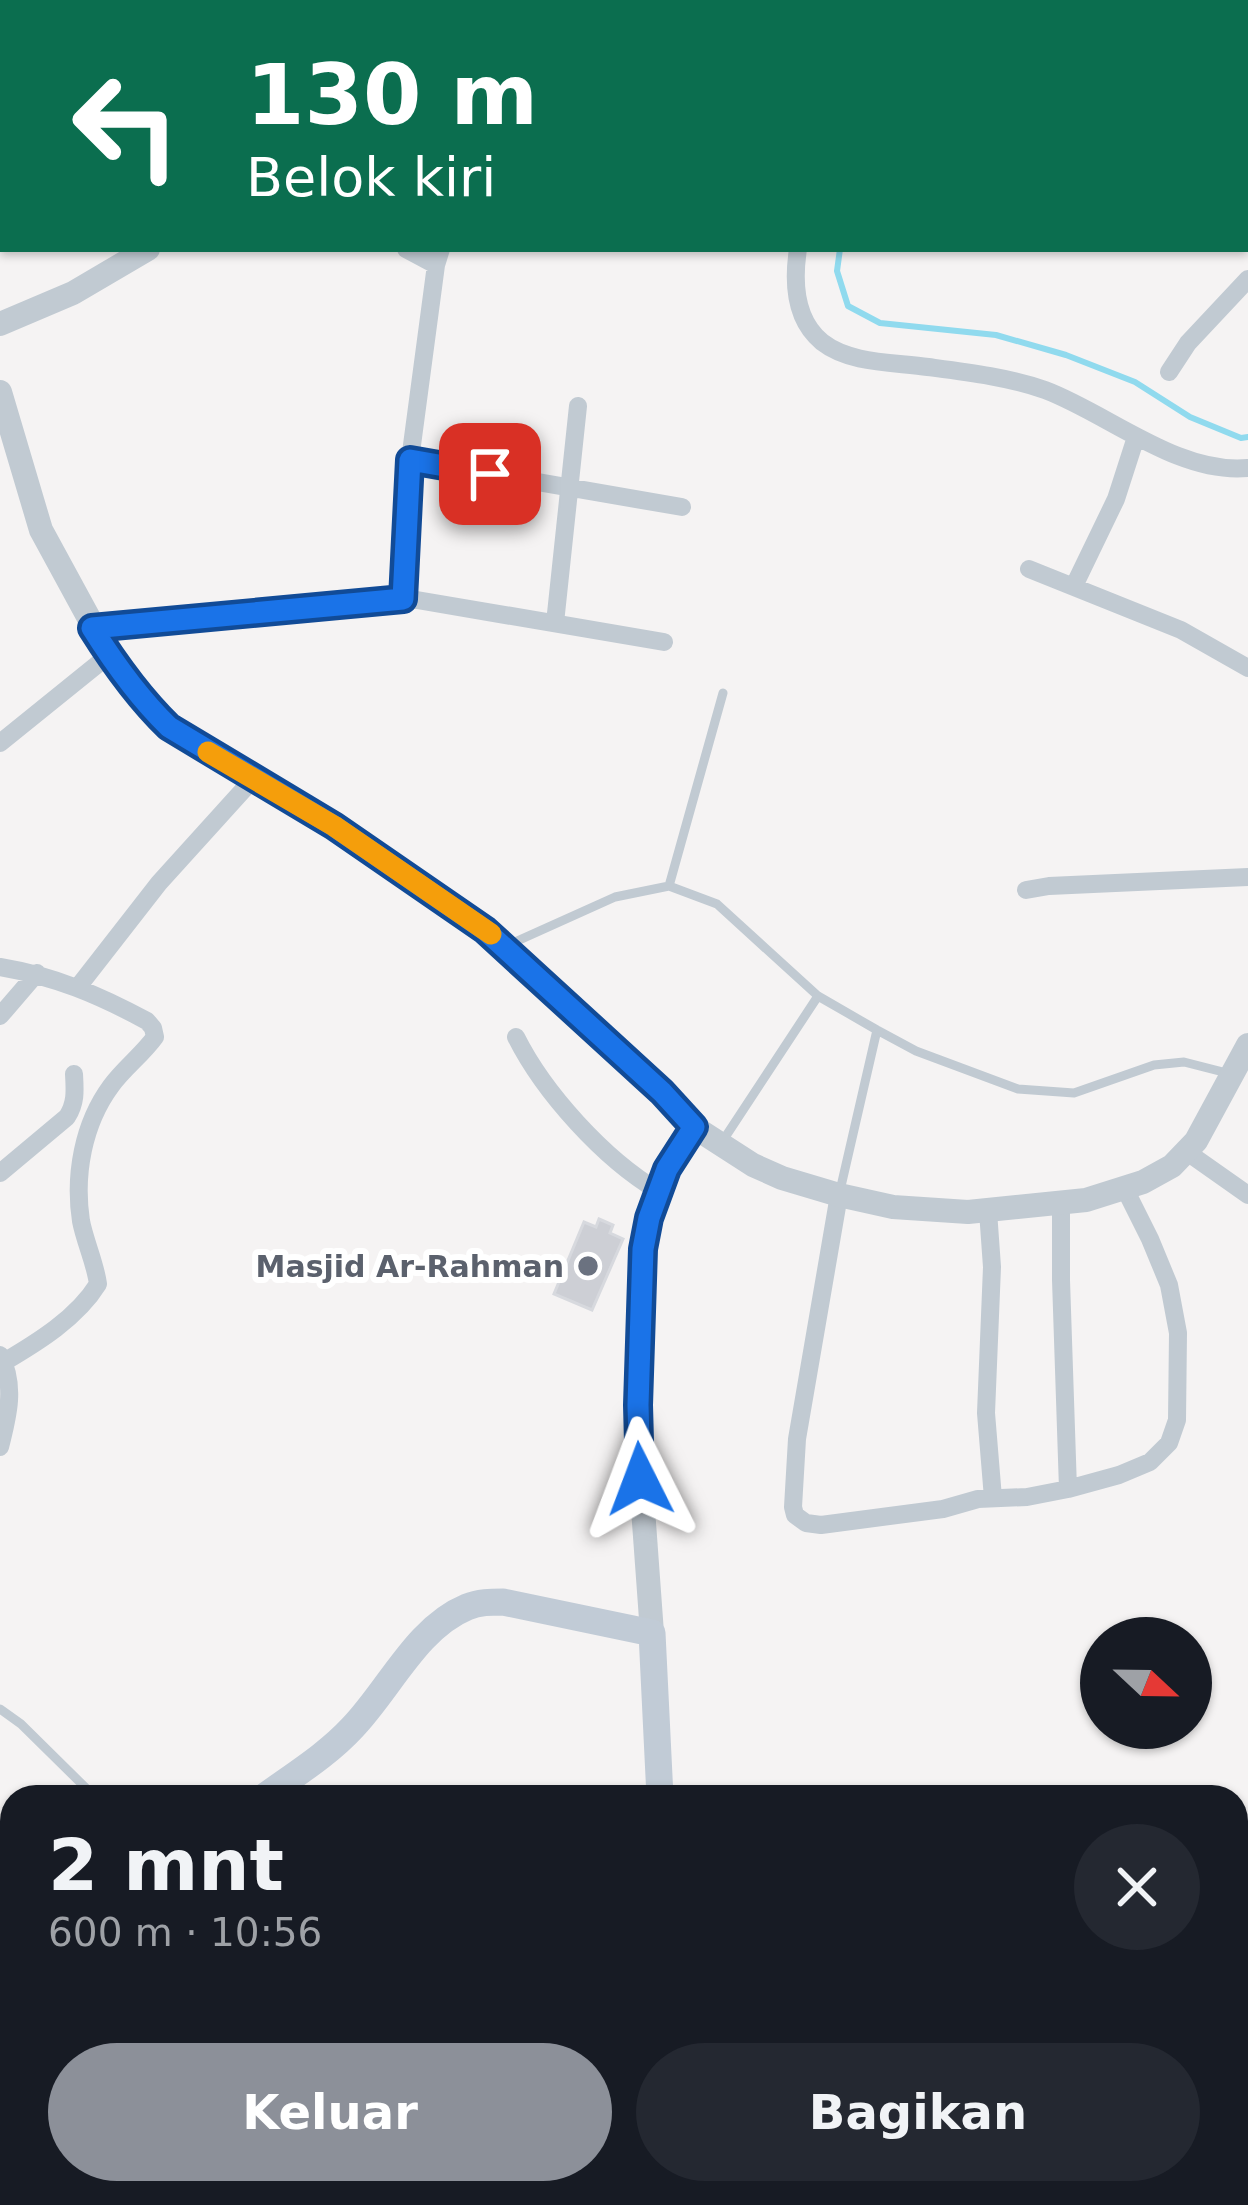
<!DOCTYPE html>
<html lang="id">
<meta charset="utf-8">
<style>
body{margin:0;font-family:"DejaVu Sans",sans-serif;background:#242831;color:#f1f3f6;height:100vh;display:flex;flex-direction:column;font-size:45px;white-space:nowrap}
*{box-sizing:border-box;margin:0}
p{font-size:39px;color:#9ea1a6}
.icon{flex:none;width:66px;height:66px;fill:none;stroke:currentColor;stroke-width:2;stroke-linecap:round;stroke-linejoin:round}
.map{position:relative;flex:1;overflow:hidden}
.sheet{position:absolute;left:0px;top:1785px;width:1248px;height:420px;display:flex;flex-direction:column;background:#171b24;border-radius:36px 36px 0 0;box-shadow:0 3px 9px #0004}
.sheet>*{flex:none}
.top-card{position:absolute;left:0px;top:0px;width:1248px;height:252px;box-shadow:0 3px 9px #0004;background:#0b6e4f;color:#fff;overflow:hidden}
.needle{width:78px;rotate:112deg}
.buttons{position:absolute;left:1080px;top:1617px;display:grid;gap:24px}
.buttons a{display:grid;place-items:center;width:132px;height:132px;border-radius:50%;background:#171b24;box-shadow:0 3px 9px #0004;font-size:60px}
.pin{position:absolute;display:grid;place-items:center;width:102px;height:102px;color:#fff;margin:-51px;border-radius:24px;box-shadow:0 6px 18px #0006}
.me{position:absolute;width:132px;margin:-66px;rotate:357deg;stroke-linejoin:round;filter:drop-shadow(0 0 9px #0008)}
.turn{display:flex;align-items:center;gap:42px;height:252px;padding:0 48px;font-size:54px}
.turn .icon{width:156px;height:156px;stroke-width:2.5}
.turn b{display:block;font-size:84px;line-height:102px}
.round{display:grid;place-items:center;flex:none;width:126px;height:126px;border-radius:63px;background:#242831}
.headline{display:flex;align-items:center;justify-content:space-between;height:204px;padding:0 48px}
h1{font-size:72px;font-weight:700;line-height:90px}
.action{display:flex;gap:24px;margin-top:auto;padding:24px 48px}
.action a{flex:1;height:138px;border-radius:72px;background:#8c9099;color:#fff;font-size:48px;font-weight:700;line-height:138px;text-align:center}
.action a+a{background:#242831;color:#f1f3f6}
.map>svg:first-child{display:block}
.lines{fill:none;stroke-linecap:round;stroke-linejoin:round}
.stream{stroke:#90daee;stroke-width:6}
.building{fill:#cdcfd5;stroke:#d7d9de;stroke-width:3}
.service{stroke:#c1cad2;stroke-width:9}
.minor{stroke:#c1cad2;stroke-width:18}
.tertiary{stroke:#c1cad2;stroke-width:24}
.secondary{stroke:#c1cbd6;stroke-width:27}
.route-casing{stroke:#114b97;stroke-width:30}
.route{stroke:#1a73e8;stroke-width:21}
.slow{stroke:#f59e0b;stroke-width:21}
.worship-dot{fill:#6b7280;stroke:#fff;stroke-width:4.5}
.labels{text-anchor:middle;dominant-baseline:central;stroke-width:12;stroke-linejoin:round;paint-order:stroke}
.worship-label{font-size:30px;font-weight:bold;fill:#5b616d;stroke:#fff;text-anchor:end}
</style>
<div class="map">
<svg width="1248" height="2205" viewBox="0 0 1248 2205">
<rect width="100%" height="100%" fill="#f5f3f3"/>
<g class="lines">
<path class="stream" d="M 470,0 L 474,3
M 840,249 L 837,271 L 848,306 L 880,323 L 996,335 L 1066,355 L 1135,382 L 1190,417 L 1241,438 L 1248,437"/>
</g>
<path class="building" d="M 599,1219 L 613,1225 L 610,1233 L 623,1239 L 592,1310 L 554,1294 L 584,1222 L 596,1227 Z"/>
<g class="lines">
<path class="service" d="M 669,886 L 723,693
M 506,946 L 615,897 L 669,886 L 717,904 L 818,996 L 877,1030 L 916,1051 L 1018,1089 L 1074,1093 L 1154,1065 L 1184,1062 L 1227,1073
M 722,1142 L 818,996
M 839,1195 L 877,1030
M 0,1709 L 21,1724 L 95,1797"/>
<path class="minor" d="M 428,0 L 431,3
M 858,0 L 863,3
M 793,3 L 798,0
M 406,249 L 436,265
M 798,249 C 793,282 794,319 822,342 C 850,364 894,362 928,367 C 966,372 1008,377 1045,390 C 1107,413 1178,475 1248,468
M 1169,372 L 1188,343 L 1248,279
M 410,460 L 682,507
M 1029,569 L 1181,630 L 1248,668
M 1074,586 L 1116,499 L 1136,437
M 402,600 L 410,460 L 436,265 L 441,249
M 555,623 L 578,406
M 92,628 L 387,599 L 417,600 L 664,642
M 0,743 L 109,655
M 1026,890 L 1049,886 L 1248,877
M 0,967 C 54,976 99,995 147,1021 L 153,1028 L 155,1037 C 142,1055 124,1068 111,1086 C 83,1124 74,1175 81,1221 C 85,1242 95,1262 98,1284 C 77,1318 38,1342 4,1362
M 78,987 L 159,883 L 254,778
M 0,1016 L 37,973
M 516,1037 C 544,1093 604,1159 658,1191
M 1187,1152 L 1248,1195
M 0,1173 L 67,1117 C 76,1103 75,1091 74,1074
M 839,1195 L 797,1439 L 793,1507 L 795,1515 L 806,1523 L 821,1525 L 943,1509 L 978,1499 L 1027,1497 L 1068,1489 L 1119,1475 L 1150,1462 L 1169,1443 L 1177,1420 L 1178,1333 L 1169,1285 L 1150,1239 L 1125,1189
M 1061,1203 L 1061,1280 L 1068,1489
M 988,1211 L 992,1267 L 986,1413 L 993,1498
M 0,1355 C 16,1385 8,1416 0,1447
M 1236,2056 L 1248,2066
M 1236,2148 L 1248,2136
M 207,2193 L 214,2205
M 1178,2205 L 1190,2193"/>
<path class="tertiary" d="M 1058,0 L 1061,3
M 278,3 L 278,0
M 1245,63 L 1248,63
M 0,324 L 73,293 L 148,249
M 0,392 L 41,530 L 109,655 L 155,714 L 182,737 L 334,826 L 485,930 L 662,1092 L 694,1127 L 753,1165 L 782,1178 L 839,1195 L 893,1207 L 968,1212 L 1086,1200 L 1143,1182 L 1172,1166 L 1196,1141 L 1248,1045
M 652,1633 L 638,1440 L 640,1280 L 649,1218 L 658,1191 L 667,1169 L 694,1127"/>
<path class="secondary" d="M 264,1797 C 294,1775 327,1755 352,1728 C 389,1690 416,1628 467,1607 C 479,1602 491,1602 503,1602 L 652,1633 L 660,1797
M 0,1993 L 12,1986
M 867,2193 L 881,2205"/>
</g>
<g class="lines">
<defs>
<path id="route" d="M 490,474 L 410,460 L 403,599 L 92,628 C 114,663 139,698 169,727 L 334,826 L 485,930 L 662,1092 L 694,1127 L 667,1169 L 649,1218 L 643,1249 L 638,1405 L 640,1479"/>
</defs>
<use href="#route" class="route-casing"/>
<use href="#route" class="route"/>
<path class="slow" d="M 208,752 L 334,826 L 491,934"/>
</g>
<circle class="worship-dot" cx="588" cy="1266" r="12"/>
<g class="labels">
<g class="worship-label">
<text x="564" y="1266">Masjid Ar-Rahman</text>
</g>
</g>
</svg>
<div class="buttons">
<a><svg class="needle" viewBox="-14 -14 28 28"><path d="M0-13l5 13h-10z" fill="#e53935"/><path d="M0 13l5-13h-10z" fill="#9ea1a6"/></svg></a>
</div>
<div class="pin" style="left:490px;top:474px;background:#d93025"><svg class="icon" aria-label="arrive" viewBox="0 0 24 24"><path d="M6 21V4h12l-3 4 3 4H6"/></svg></div>
<svg class="me" style="left:640px;top:1479px" viewBox="-20 -20 40 40"><path d="M0-17L14 15 0 8-14 15z" fill="#1a73e8" stroke="#fff" stroke-width="4"/></svg>
<div class="top-card">
<div class="turn"><svg class="icon" aria-label="left" viewBox="0 0 24 24"><path d="M17 20v-9H6M10 6l-5 5 5 5"/></svg><div><b>130 m</b>Belok kiri</div></div>
</div>
<section class="sheet">
<div class="headline"><div><h1>2 mnt</h1><p>600 m · 10:56</p></div><a class="round"><svg class="icon" aria-label="close" viewBox="0 0 24 24"><path d="M6 6l12 12M18 6L6 18"/></svg></a></div>
<div class="action"><a>Keluar</a><a>Bagikan</a></div>
</section>
</div>
